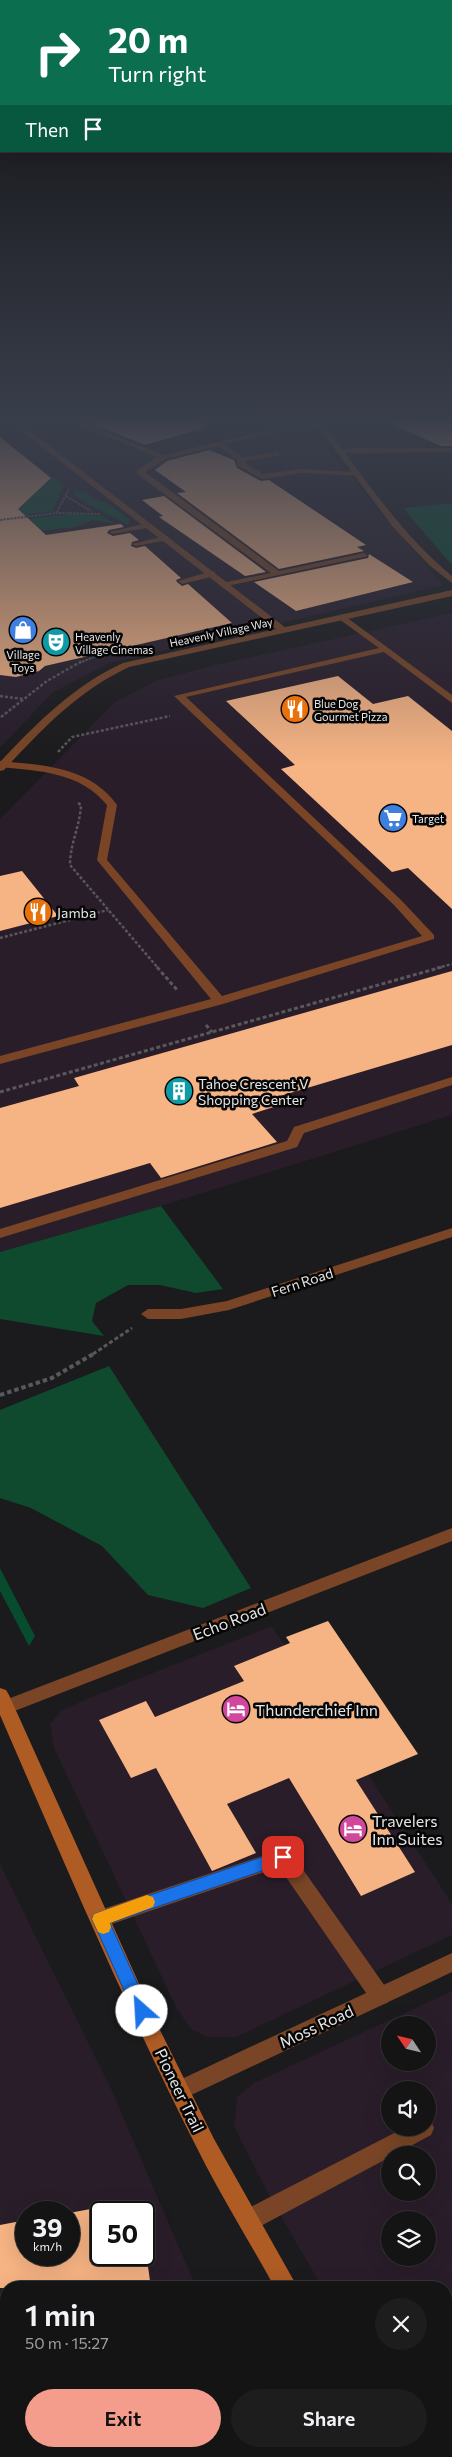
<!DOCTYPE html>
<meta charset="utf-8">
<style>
body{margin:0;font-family:Commissioner,sans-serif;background:#1d1d1e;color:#f1f3f6;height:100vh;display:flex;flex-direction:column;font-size:19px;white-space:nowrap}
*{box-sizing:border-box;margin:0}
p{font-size:16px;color:#9d9ea0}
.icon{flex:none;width:28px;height:28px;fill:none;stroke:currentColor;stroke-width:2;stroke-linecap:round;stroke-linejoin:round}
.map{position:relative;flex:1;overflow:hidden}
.side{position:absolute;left:0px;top:2281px;width:452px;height:176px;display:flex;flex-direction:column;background:#141415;border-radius:20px 20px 0 0;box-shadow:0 5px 20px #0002,0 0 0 1px #333334}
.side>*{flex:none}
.banner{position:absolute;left:0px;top:0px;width:452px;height:152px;box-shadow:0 5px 20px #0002,0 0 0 1px #333334;background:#0b6e4f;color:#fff;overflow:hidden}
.needle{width:32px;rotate:305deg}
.fabs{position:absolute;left:381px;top:2016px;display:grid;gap:10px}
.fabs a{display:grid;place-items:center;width:55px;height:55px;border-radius:50%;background:#141415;box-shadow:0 5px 20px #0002,0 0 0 1px #333334;font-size:25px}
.speed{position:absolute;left:15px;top:2201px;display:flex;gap:10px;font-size:25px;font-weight:700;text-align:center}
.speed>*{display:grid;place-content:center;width:65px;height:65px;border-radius:50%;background:#141415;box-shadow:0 5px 20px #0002,0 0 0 1px #333334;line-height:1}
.speed small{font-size:12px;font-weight:400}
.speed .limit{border:2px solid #111;border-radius:8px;background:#fff;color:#111}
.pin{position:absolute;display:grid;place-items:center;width:42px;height:42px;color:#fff;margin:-21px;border-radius:10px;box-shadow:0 2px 8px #0006}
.me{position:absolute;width:55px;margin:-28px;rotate:334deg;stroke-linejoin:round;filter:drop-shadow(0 0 4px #0008)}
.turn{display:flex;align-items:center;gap:18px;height:105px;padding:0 25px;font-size:22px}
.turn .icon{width:65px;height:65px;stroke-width:2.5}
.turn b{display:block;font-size:35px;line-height:42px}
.then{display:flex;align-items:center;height:48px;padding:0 25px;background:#0003;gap:10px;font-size:19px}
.round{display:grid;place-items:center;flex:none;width:52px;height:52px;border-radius:26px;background:#1d1d1e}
.summary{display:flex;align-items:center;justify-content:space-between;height:85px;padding:0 25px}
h1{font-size:30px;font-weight:600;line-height:38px}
.cta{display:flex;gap:10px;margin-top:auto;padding:10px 25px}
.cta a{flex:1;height:58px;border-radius:30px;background:#f49d8c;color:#111;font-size:20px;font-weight:600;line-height:58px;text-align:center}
.cta a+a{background:#1d1d1e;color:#f1f3f6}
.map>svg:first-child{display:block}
.commercial{fill:#291d2a;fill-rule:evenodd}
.green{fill:#074c2f}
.forest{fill:#0f4a2f}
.building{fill:#f6b383}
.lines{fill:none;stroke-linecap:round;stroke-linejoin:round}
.path-far3{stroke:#585759;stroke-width:2;stroke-dasharray:2.5 1;stroke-linecap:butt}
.path-far2{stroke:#585759;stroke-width:2.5;stroke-dasharray:3 2;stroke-linecap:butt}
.path-far1{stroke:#585759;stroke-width:3;stroke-dasharray:4 2.5;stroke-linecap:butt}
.path{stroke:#585759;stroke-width:4;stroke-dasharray:4.5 3;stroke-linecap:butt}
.service{fill:#794526;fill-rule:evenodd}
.minor{fill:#794526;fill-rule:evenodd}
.tertiary{fill:#794526;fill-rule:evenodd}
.secondary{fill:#ae5b24;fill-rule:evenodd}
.route{fill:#1a73e8;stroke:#114b97}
.slow{fill:#f59e0b}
.labels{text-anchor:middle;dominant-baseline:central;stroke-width:5;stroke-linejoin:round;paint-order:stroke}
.far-street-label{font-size:11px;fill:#e5e5e6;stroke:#060606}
.far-poi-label{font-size:11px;fill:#e5e5e6;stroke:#060606;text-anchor:start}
.poi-label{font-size:14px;fill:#e5e5e6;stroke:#060606;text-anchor:start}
.street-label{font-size:14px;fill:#e5e5e6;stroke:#060606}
.near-street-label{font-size:16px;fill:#e5e5e6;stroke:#060606}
.near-poi-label{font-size:16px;fill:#e5e5e6;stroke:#060606;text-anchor:start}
</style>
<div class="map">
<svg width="452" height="2457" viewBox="0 0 452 2457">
<rect width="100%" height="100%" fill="#1b1a1c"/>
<path class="commercial" d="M 0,420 L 302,420 L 443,585 L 109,663 L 52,693 L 0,748 Z
M 452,613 L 452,1115 L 161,1206 L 0,1252 L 0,819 L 115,702 L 158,680 L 224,663 Z
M 272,1626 L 452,1904 L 452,1935 L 236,2037 L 207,2037 L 191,2029 L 177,2009 L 54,1748 L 50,1724 L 61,1711 L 87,1699 Z
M 0,1864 L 112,2091 L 196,2287 L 6,2288 L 6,2332 L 0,2333 ZM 26,2212 L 69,2212 L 69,2255 L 26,2255 ZM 101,2212 L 144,2212 L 144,2255 L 101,2255 Z
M 452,1991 L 452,2457 L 424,2457 L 421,2451 L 446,2451 L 446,2288 L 322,2287 L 271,2199 L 234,2126 L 237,2097 L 254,2083 ZM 390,2025 L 428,2025 L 428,2062 L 390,2062 ZM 390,2090 L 428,2090 L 428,2128 L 390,2128 ZM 390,2155 L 428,2155 L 428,2192 L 390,2192 ZM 390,2220 L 428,2220 L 428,2258 L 390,2258 Z"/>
<path class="green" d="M 53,476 L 64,485 L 52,511 L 0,519 L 0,507 L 26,502 Z
M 76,491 L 86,492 L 92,498 L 109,504 L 130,520 L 127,525 C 110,514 92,508 75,496 L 73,493 Z
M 452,503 L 452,565 L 403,508 Z
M 69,514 L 102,516 L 116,524 L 93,520 L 75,527 L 29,532 L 0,522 Z
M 0,1568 L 35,1636 L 29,1646 L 0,1591 Z
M 0,2443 L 6,2445 L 6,2451 L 285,2451 L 288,2457 L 0,2457 Z"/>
<path class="forest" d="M 161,1206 L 223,1289 L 196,1293 L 160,1285 L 128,1285 L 96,1303 L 92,1321 L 104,1336 L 0,1319 L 0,1252 Z
M 109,1366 L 251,1588 L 203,1608 L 148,1595 L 102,1546 L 31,1508 L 0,1498 L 0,1410 Z
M 3,2332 L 6,2332 L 6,2445 L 0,2443 L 0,2335 Z"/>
<path class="building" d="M 83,420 L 206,420 L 207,427 L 145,445 Z
M 383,420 L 452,420 L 452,446 L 441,446 Z
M 0,437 L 51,478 L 18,509 L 46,535 L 121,524 L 124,527 L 109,530 L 107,533 L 113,536 L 130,533 L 139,540 L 132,542 L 131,546 L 136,548 L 145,546 L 181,578 L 176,580 L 177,582 L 182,586 L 188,584 L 232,623 L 45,666 L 39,671 L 16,677 L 0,675 Z
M 209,450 L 234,460 L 237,468 L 261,481 L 269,480 L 366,545 L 357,547 L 364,551 L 279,569 L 177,493 L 186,492 L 155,470 L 167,461 Z
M 164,496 L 266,572 L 245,576 L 159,517 L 163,516 L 142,500 Z
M 369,554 L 413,582 L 296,611 L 254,582 L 368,558 Z
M 338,676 L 373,704 L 408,696 L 452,731 L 452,909 L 408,868 L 392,872 L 281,769 L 295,765 L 226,701 Z
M 22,871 L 58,916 L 0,931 L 0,876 Z
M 452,971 L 452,1045 L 280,1096 L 286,1103 L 252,1114 L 277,1142 L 161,1178 L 150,1163 L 0,1208 L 0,1108 L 79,1086 L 74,1078 Z
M 328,1621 L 418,1754 L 356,1780 L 415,1872 L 361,1896 L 289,1778 L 227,1804 L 256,1853 L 212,1871 L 156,1768 L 131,1778 L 99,1720 L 146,1701 L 155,1717 L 244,1681 L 234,1666 L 290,1643 L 286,1637 Z
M 139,2200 L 140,2212 L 101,2212 L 101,2255 L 144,2255 L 144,2238 L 151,2288 L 0,2288 L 0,2225 L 26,2220 L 26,2255 L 69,2255 L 69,2213 Z"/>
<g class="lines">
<path class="path-far3" d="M 66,496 L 91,511
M 57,512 L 69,489
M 0,520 L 57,513 L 100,514
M 79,663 L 99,655"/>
<path class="path-far2" d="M 0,696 L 23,699
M 1,717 L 47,681 L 82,661
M 58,752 L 72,737 L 170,716
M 78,803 L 81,805 C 80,826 70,844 70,865 L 158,968
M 0,938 L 108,910
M 437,968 L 452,964"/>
<path class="path-far1" d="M 157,967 L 178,991
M 206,1025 L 212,1032
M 0,1092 L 442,967
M 93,1354 L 132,1328"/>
<path class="path" d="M 0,1395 L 52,1378 L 95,1353"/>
<path class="service" d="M 67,420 L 78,420 L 164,455 L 280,427 L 325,424 L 326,426 L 322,428 L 280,431 L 225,444 L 242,457 L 279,452 L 279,456 L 276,456 L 245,461 L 245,463 L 263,474 L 301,469 L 357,472 L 361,474 L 360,476 L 301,473 L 262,479 L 238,466 L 237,460 L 218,446 L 166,459 L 145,472 L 279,571 L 364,553 L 368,556 L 222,587 L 222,583 L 271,573 L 137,474 L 137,470 L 157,457 Z
M 148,523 L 152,525 L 151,527 L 113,534 L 109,532 Z
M 165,536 L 168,536 L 168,540 L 136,546 L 132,544 Z
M 212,571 L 215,572 L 215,576 L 182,584 L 178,581 Z
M 342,614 L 452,695 L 452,703 L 384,652 L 186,697 L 402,901 L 434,935 L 434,939 L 223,1004 L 0,1064 L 0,1056 L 211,999 L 97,860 L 107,805 C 80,772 40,771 0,767 L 0,761 C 44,765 90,767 117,805 L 107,860 L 222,996 L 422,936 L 394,905 L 174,696 L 379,648 L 339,619 L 338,617 Z
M 452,1077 L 452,1085 L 304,1133 L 297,1147 L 0,1238 L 0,1229 L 287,1141 L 294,1127 Z
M 283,1849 L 290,1851 L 387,1989 L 390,1996 L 387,2003 L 380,2005 L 373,2003 L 279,1867 L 100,1928 L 93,1925 L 90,1919 L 93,1913 L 100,1910 Z
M 428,2119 L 431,2121 L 434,2128 L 431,2135 L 394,2155 L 390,2155 L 390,2157 L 257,2228 L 249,2231 L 241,2228 L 238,2220 L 241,2212 L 404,2128 L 428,2128 Z
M 452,2350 L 452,2373 L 446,2375 L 446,2352 Z"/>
<path class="minor" d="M 7,420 L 16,420 L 286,628 L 286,632 L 280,632 Z
M 355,448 L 452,448 L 452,452 L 341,453 L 337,451 Z
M 452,1228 L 452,1237 L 229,1310 L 181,1319 L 148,1319 L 141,1314 L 148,1309 L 181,1309 L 227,1301 Z
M 452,1528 L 452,1541 L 12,1712 L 6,1714 L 0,1712 L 0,1702 Z
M 452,1953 L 452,1972 L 187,2097 L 180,2100 L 173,2097 L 170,2090 L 173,2083 Z"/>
<path class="tertiary" d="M 313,420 L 321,420 C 362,475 399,532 452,576 L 452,583 L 429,565 L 393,527 Z
M 452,590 L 452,596 L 129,667 C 78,691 42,729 4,770 L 0,771 L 0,762 C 37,723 73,686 123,663 Z"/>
<path class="secondary" d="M 0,1688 L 6,1690 L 9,1695 L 159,2028 L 214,2139 L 298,2288 L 275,2288 C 250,2242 222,2198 199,2152 C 126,2009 64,1862 0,1715 Z
M 368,2451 L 392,2451 L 395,2457 L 371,2457 Z"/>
</g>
<linearGradient id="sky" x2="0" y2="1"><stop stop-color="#0f0e0f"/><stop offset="0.55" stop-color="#393e4b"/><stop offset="1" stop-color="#393e4b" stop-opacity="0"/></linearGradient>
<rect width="452" height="764" fill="url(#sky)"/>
<path class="route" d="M 283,1850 L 288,1852 L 291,1857 L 288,1862 L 110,1923 L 150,2011 L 148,2017 L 142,2019 L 136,2017 L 92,1919 L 94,1914 Z"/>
<path class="slow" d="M 147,1895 L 153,1897 L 155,1902 L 153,1907 L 110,1923 L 111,1927 L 109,1932 L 103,1934 L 98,1932 L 92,1919 L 94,1914 Z"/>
<defs>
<symbol id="shop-disc" viewBox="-11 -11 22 22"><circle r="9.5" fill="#3f7fe0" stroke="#060606"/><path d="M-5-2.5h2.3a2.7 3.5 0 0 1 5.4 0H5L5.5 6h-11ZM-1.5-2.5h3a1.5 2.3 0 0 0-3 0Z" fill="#fff"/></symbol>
<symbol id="theatre-disc" viewBox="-11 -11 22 22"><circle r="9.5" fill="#0f9aa8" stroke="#060606"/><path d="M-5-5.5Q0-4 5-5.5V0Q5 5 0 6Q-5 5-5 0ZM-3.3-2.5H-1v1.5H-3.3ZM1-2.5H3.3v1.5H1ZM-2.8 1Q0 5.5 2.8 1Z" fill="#fff"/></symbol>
<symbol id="restaurant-disc" viewBox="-11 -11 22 22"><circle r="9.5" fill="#e8710a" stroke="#060606"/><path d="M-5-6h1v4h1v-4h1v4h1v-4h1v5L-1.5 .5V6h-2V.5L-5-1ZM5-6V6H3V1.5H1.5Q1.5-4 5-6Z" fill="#fff"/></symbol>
<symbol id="supermarket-disc" viewBox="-11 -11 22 22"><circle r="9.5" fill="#3f7fe0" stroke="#060606"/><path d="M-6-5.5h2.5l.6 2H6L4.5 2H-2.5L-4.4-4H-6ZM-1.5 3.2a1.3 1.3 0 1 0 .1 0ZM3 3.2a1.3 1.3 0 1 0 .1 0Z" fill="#fff"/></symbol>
<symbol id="building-disc" viewBox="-11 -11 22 22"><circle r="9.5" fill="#0f9aa8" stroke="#060606"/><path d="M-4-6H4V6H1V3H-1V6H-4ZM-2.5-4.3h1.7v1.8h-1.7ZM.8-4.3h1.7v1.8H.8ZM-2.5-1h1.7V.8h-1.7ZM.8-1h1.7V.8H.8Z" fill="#fff"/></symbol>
<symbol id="hotel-disc" viewBox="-11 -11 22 22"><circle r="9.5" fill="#d1479c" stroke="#060606"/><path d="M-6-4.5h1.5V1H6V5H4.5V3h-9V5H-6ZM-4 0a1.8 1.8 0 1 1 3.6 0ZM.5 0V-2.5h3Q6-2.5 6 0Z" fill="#fff"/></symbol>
</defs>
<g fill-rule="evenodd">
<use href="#shop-disc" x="7" y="614" width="32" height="32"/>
<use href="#theatre-disc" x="40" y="626" width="32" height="32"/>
<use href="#restaurant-disc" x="279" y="693" width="32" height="32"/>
<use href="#supermarket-disc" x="377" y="802" width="32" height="32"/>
<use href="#restaurant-disc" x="22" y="896" width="32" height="32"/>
<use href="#building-disc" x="163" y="1075" width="32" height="32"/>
<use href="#hotel-disc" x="220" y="1693" width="32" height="32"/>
<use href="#hotel-disc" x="337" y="1813" width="32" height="32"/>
</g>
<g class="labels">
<g class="far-street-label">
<text transform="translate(221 632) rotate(-12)">Heavenly Village Way</text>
</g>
<g class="far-poi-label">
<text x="75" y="636">Heavenly<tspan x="75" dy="13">Village Cinemas</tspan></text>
<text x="23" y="654" text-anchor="middle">Village<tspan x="23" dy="13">Toys</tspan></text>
<text x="314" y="703">Blue Dog<tspan x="314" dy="13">Gourmet Pizza</tspan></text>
<text x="412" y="818">Target</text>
</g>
<g class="poi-label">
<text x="57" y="912">Jamba</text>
<text x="198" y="1083">Tahoe Crescent V<tspan x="198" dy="16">Shopping Center</tspan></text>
</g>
<g class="street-label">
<text transform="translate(302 1282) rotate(-18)">Fern Road</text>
</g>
<g class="near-street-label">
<text transform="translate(229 1621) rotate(-21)">Echo Road</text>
<text transform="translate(316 2026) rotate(-25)">Moss Road</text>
<text transform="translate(180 2090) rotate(64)">Pioneer Trail</text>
</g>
<g class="near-poi-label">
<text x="255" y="1709">Thunderchief Inn</text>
<text x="372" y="1820">Travelers<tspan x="372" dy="18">Inn Suites</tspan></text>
</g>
</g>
</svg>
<div class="fabs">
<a><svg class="needle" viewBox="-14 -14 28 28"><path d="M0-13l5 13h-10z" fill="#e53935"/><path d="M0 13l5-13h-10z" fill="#9d9ea0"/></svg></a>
<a><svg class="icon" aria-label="sound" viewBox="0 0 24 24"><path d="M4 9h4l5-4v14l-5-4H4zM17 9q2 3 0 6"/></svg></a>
<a><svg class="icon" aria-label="search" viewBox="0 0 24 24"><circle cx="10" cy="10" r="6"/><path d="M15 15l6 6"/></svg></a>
<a><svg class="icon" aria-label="layers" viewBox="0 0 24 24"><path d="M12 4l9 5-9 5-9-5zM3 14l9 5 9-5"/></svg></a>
</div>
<div class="speed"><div>39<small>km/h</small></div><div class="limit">50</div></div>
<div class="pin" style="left:283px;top:1857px;background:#d93025"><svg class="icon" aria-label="arrive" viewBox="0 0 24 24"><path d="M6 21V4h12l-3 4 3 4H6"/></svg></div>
<svg class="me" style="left:142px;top:2011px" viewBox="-20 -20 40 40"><circle r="19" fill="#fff"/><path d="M0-13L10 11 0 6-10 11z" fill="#1a73e8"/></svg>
<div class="banner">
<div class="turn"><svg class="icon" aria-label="right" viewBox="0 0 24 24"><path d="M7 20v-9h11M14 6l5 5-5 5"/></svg><div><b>20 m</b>Turn right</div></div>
<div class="then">Then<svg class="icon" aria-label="arrive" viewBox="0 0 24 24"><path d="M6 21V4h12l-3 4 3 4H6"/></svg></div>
</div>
<section class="side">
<div class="summary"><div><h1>1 min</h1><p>50 m · 15:27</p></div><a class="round"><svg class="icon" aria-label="close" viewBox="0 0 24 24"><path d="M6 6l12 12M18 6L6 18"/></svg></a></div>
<div class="cta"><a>Exit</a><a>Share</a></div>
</section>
</div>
